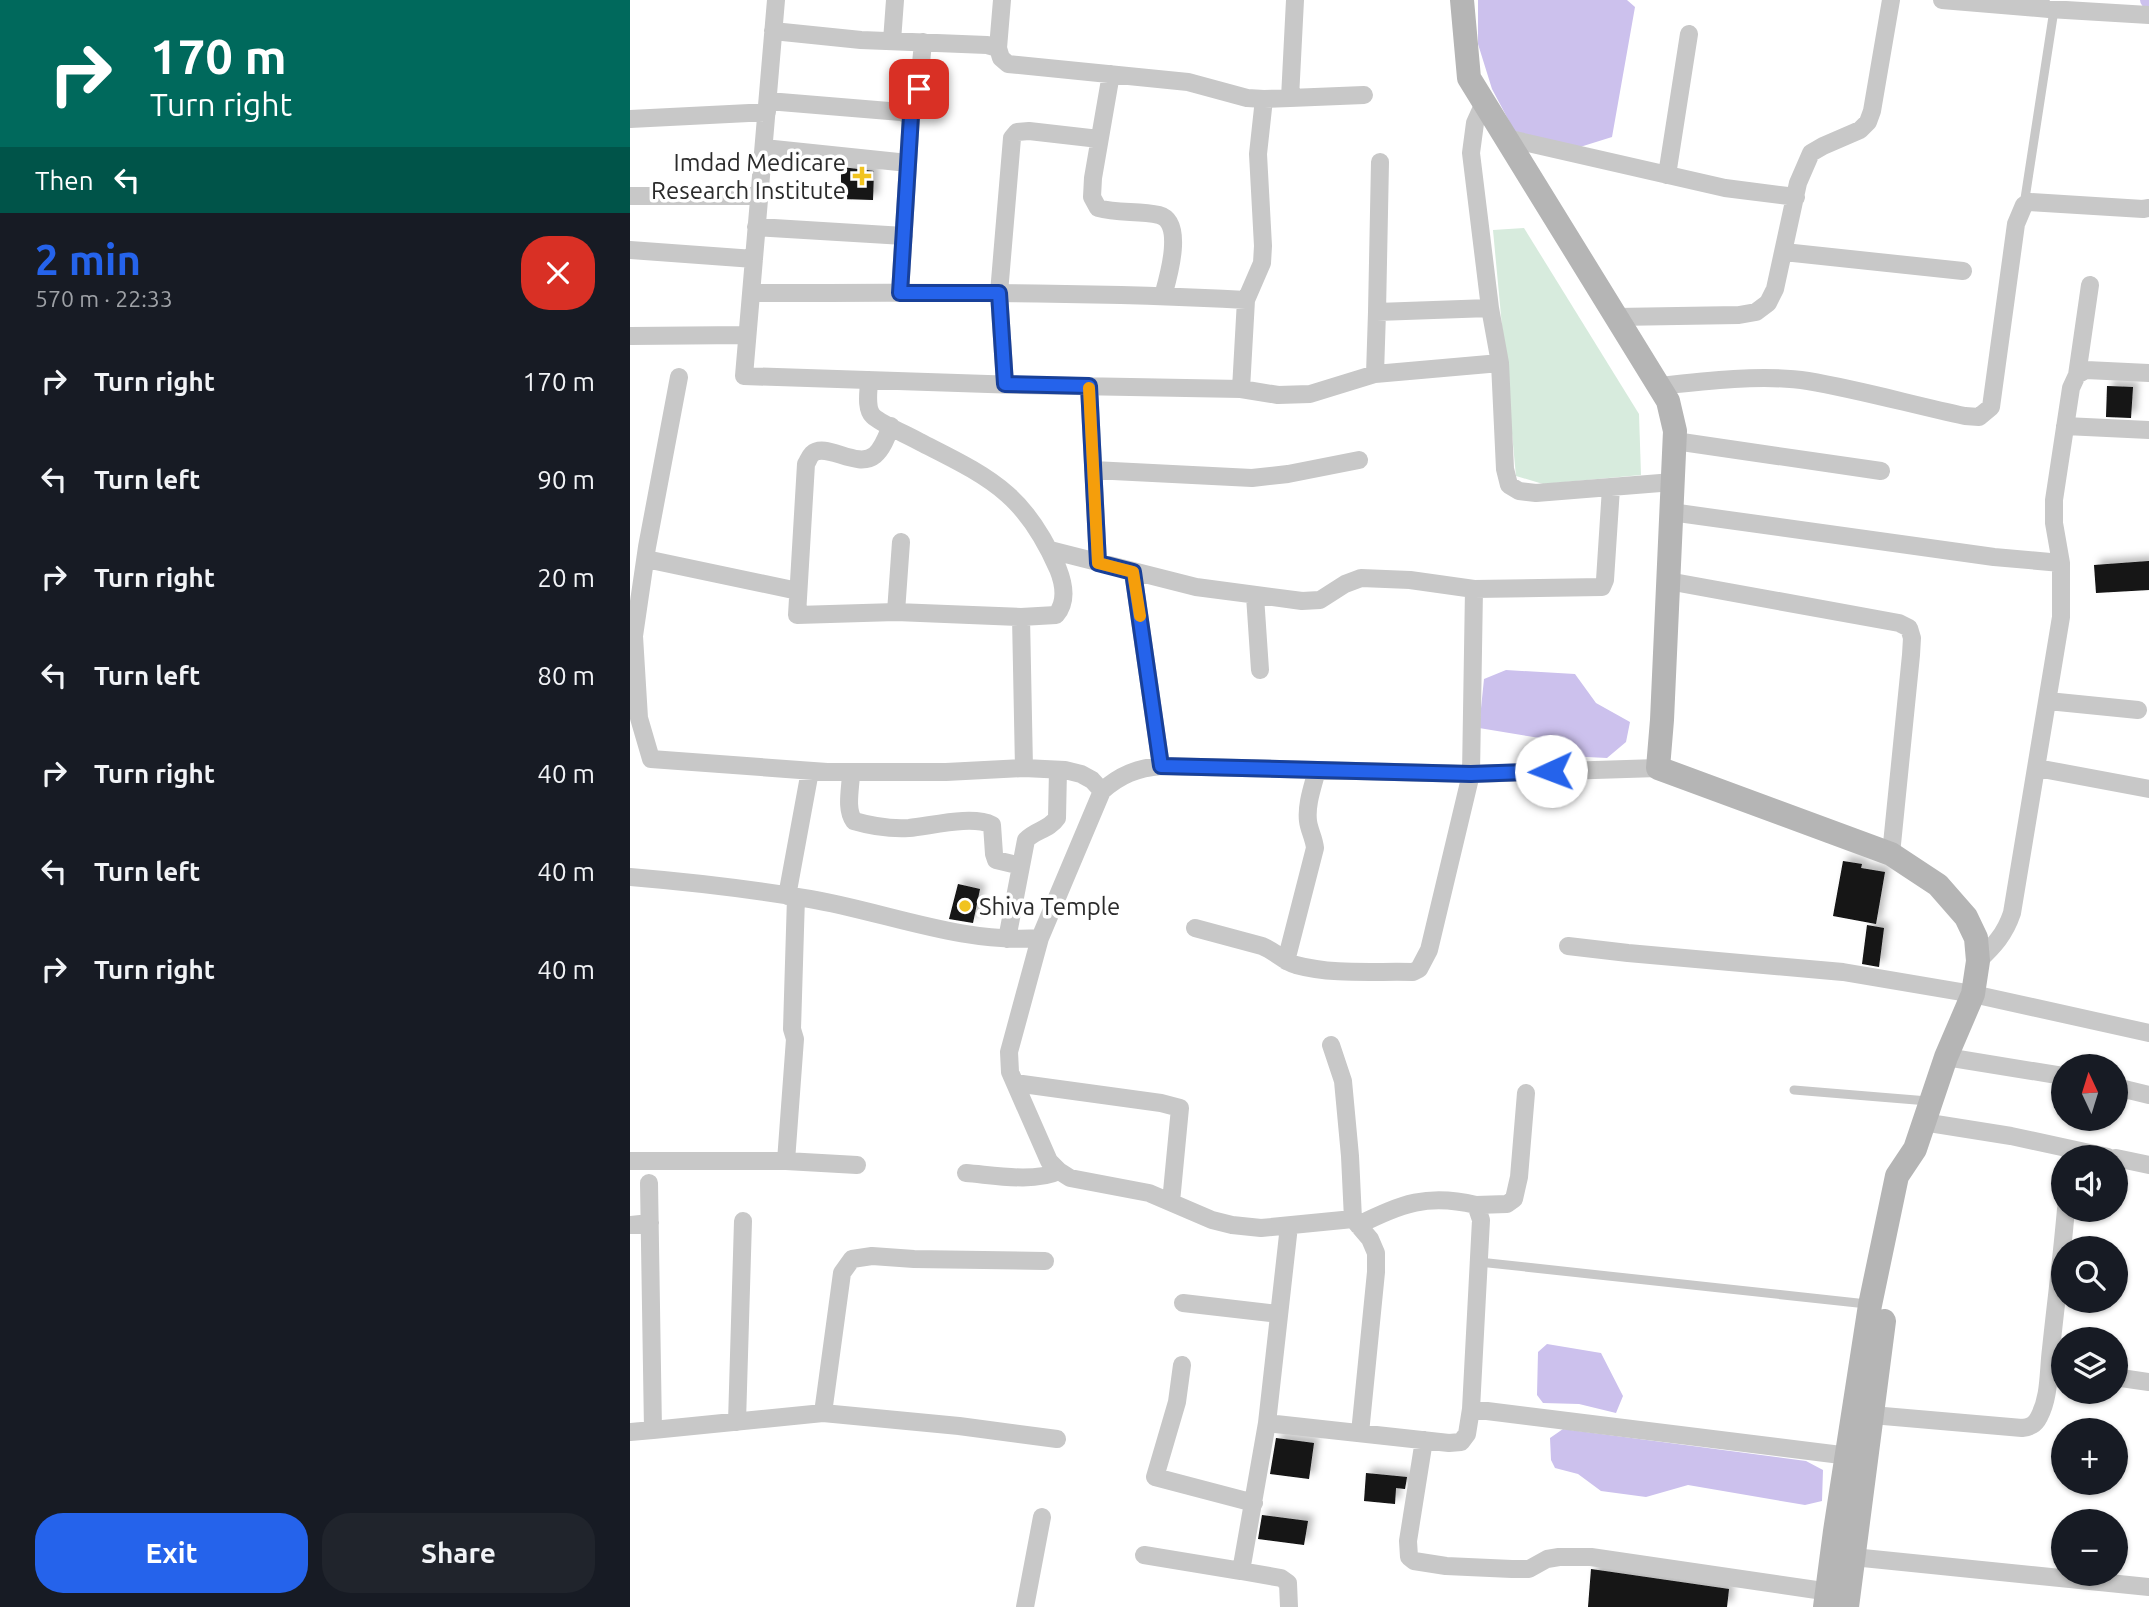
<!DOCTYPE html>
<meta charset="utf-8">
<style>
body{margin:0;font-family:Ubuntu,sans-serif;background:#20242c;color:#f1f3f6;height:100vh;display:flex;flex-direction:column;font-size:26px;white-space:nowrap}
*{box-sizing:border-box;margin:0}
p{font-size:23px;color:#9ea1a6}
.icon{flex:none;width:38px;height:38px;fill:none;stroke:currentColor;stroke-width:2;stroke-linecap:round;stroke-linejoin:round}
.map{position:relative;flex:1;overflow:hidden}
.sheet{display:flex;flex-direction:column;background:#171b24;width:630px}
.sheet>*{flex:none}
.hud{background:#00695c;color:#fff;overflow:hidden}
.needle{width:46px;rotate:356deg}
.buttons{position:absolute;left:1421px;top:1054px;display:grid;gap:14px}
.buttons a{display:grid;place-items:center;width:77px;height:77px;border-radius:50%;background:#171b24;box-shadow:0 2px 5px #0004;font-size:35px}
.pin{position:absolute;display:grid;place-items:center;width:60px;height:60px;color:#fff;margin:-30px;border-radius:14px;box-shadow:0 4px 10px #0006}
.me{position:absolute;width:77px;margin:-38px;rotate:268deg;stroke-linejoin:round;filter:drop-shadow(0 0 5px #0008)}
.turn{display:flex;align-items:center;gap:24px;height:147px;padding:0 35px;font-size:32px}
.turn .icon{width:91px;height:91px;stroke-width:2.5}
.turn b{display:block;font-size:49px;line-height:60px}
.then{display:flex;align-items:center;height:66px;padding:0 35px;background:#0003;gap:14px;font-size:26px}
.round{display:grid;place-items:center;flex:none;width:74px;height:74px;border-radius:28px;background:#20242c}
.headline{display:flex;align-items:center;justify-content:space-between;height:119px;padding:0 35px}
h1{font-size:42px;font-weight:700;line-height:52px;color:#2563eb}
.cta{display:flex;gap:14px;margin-top:auto;padding:14px 35px}
.cta a{flex:1;height:80px;border-radius:28px;background:#2563eb;color:#fff;font-size:28px;font-weight:700;line-height:80px;text-align:center}
.cta a+a{background:#20242c;color:#f1f3f6}
ul{padding:0;list-style:none}
li{display:flex;align-items:center;gap:21px;height:98px;padding:0 35px}
li div{flex:1}
li b{display:block;font-size:26px}
li em{font-style:normal}
main{display:flex;flex:1;min-height:0}
.map>svg:first-child{display:block}
.green{fill:#d7ebdd}
.water{fill:#ccc1ed}
.lines{fill:none;stroke-linecap:round;stroke-linejoin:round}
.canal{stroke:#ccc1ed;stroke-width:16}
.building{fill:#121212;filter:url(#shadow)}
.service{stroke:#c8c8c8;stroke-width:9}
.minor{stroke:#c8c8c8;stroke-width:18}
.secondary{stroke:#b5b5b5;stroke-width:24}
.route-casing{stroke:#184099;stroke-width:18}
.route{stroke:#2563eb;stroke-width:12}
.slow{stroke:#f59e0b;stroke-width:12}
.poi-dot{fill:#f1c31f;stroke:#fff;stroke-width:2.5}
.labels{text-anchor:middle;dominant-baseline:central;stroke-width:7;stroke-linejoin:round;paint-order:stroke}
.poi-label{font-size:24px;fill:#2b2b2b;stroke:#fff;text-anchor:end}
</style>
<main>
<section class="sheet">
<div class="hud">
<div class="turn"><svg class="icon" aria-label="right" viewBox="0 0 24 24"><path d="M7 20v-9h11M14 6l5 5-5 5"/></svg><div><b>170 m</b>Turn right</div></div>
<div class="then">Then<svg class="icon" aria-label="left" viewBox="0 0 24 24"><path d="M17 20v-9H6M10 6l-5 5 5 5"/></svg></div>
</div>
<div class="headline"><div><h1>2 min</h1><p>570 m · 22:33</p></div><a class="round" style="background:#d93025;color:#fff"><svg class="icon" aria-label="close" viewBox="0 0 24 24"><path d="M6 6l12 12M18 6L6 18"/></svg></a></div>
<ul>
<li><svg class="icon" aria-label="right" viewBox="0 0 24 24"><path d="M7 20v-9h11M14 6l5 5-5 5"/></svg><div><b>Turn right</b></div><em>170 m</em></li>
<li><svg class="icon" aria-label="left" viewBox="0 0 24 24"><path d="M17 20v-9H6M10 6l-5 5 5 5"/></svg><div><b>Turn left</b></div><em>90 m</em></li>
<li><svg class="icon" aria-label="right" viewBox="0 0 24 24"><path d="M7 20v-9h11M14 6l5 5-5 5"/></svg><div><b>Turn right</b></div><em>20 m</em></li>
<li><svg class="icon" aria-label="left" viewBox="0 0 24 24"><path d="M17 20v-9H6M10 6l-5 5 5 5"/></svg><div><b>Turn left</b></div><em>80 m</em></li>
<li><svg class="icon" aria-label="right" viewBox="0 0 24 24"><path d="M7 20v-9h11M14 6l5 5-5 5"/></svg><div><b>Turn right</b></div><em>40 m</em></li>
<li><svg class="icon" aria-label="left" viewBox="0 0 24 24"><path d="M17 20v-9H6M10 6l-5 5 5 5"/></svg><div><b>Turn left</b></div><em>40 m</em></li>
<li><svg class="icon" aria-label="right" viewBox="0 0 24 24"><path d="M7 20v-9h11M14 6l5 5-5 5"/></svg><div><b>Turn right</b></div><em>40 m</em></li>
</ul>
<div class="cta"><a>Exit</a><a>Share</a></div>
</section>
<div class="map">
<svg width="1519" height="1607" viewBox="0 0 1519 1607">
<defs>
<filter id="shadow"><feDropShadow dx="5.5" dy="-5.5" stdDeviation="3.5" flood-color="#0004"/></filter>
</defs>
<rect width="100%" height="100%" fill="#fff"/>
<path class="green" d="M 894,228 L 1009,414 L 1011,475 L 913,484 L 886,476 L 863,230 Z"/>
<path class="water" d="M 848,0 L 997,0 L 1005,7 L 982,137 L 950,147 L 886,134 L 862,89 L 848,44 Z
M 876,670 L 945,674 L 966,703 L 1000,722 L 996,742 L 977,758 L 937,756 L 916,739 L 849,728 L 854,679 Z
M 917,1344 L 971,1353 L 993,1396 L 986,1413 L 949,1404 L 913,1403 L 907,1395 L 908,1352 Z
M 933,1429 L 1176,1461 L 1193,1470 L 1192,1501 L 1175,1505 L 1058,1485 L 1016,1497 L 971,1491 L 948,1474 L 925,1468 L 921,1460 L 920,1438 Z"/>
<g class="lines">
<path class="canal" d="M 1518,0 L 1519,0"/>
</g>
<path class="building" d="M 211,167 L 244,171 L 243,200 L 211,199 Z
M 1477,386 L 1503,387 L 1501,418 L 1476,417 Z
M 1519,561 L 1519,590 L 1466,593 L 1464,565 Z
M 1213,861 L 1232,864 L 1231,868 L 1255,872 L 1246,924 L 1203,916 Z
M 328,884 L 350,889 L 343,923 L 319,919 Z
M 1237,925 L 1254,928 L 1249,967 L 1232,964 Z
M 646,1438 L 684,1443 L 679,1479 L 640,1474 Z
M 736,1473 L 777,1477 L 775,1489 L 766,1488 L 765,1504 L 734,1501 Z
M 632,1515 L 678,1521 L 674,1545 L 628,1539 Z
M 961,1569 L 1099,1589 L 1097,1607 L 958,1607 Z"/>
<g class="lines">
<path class="service" d="M 1394,205 L 1424,10
M 1164,1090 L 1298,1101
M 849,1262 L 1237,1304"/>
<path class="minor" d="M 146,0 L 114,376 L 390,385 L 611,389 L 616,300 L 632,263 L 633,246 L 628,154 L 634,99 L 660,98 L 665,0
M 1312,0 L 1419,9 L 1519,15
M 143,31 L 231,40 L 357,45 L 368,48 L 371,58 L 378,64 L 558,82 L 617,98 L 634,99
M 262,41 L 265,0
M 368,48 L 372,0
M 481,74 L 463,178 L 462,197 L 468,208 C 488,214 509,210 529,215 C 555,222 538,278 533,296
M 660,98 L 734,95
M 138,101 L 271,112 L 281,116 L 270,293
M 281,116 L 288,96 L 293,42
M 0,119 L 137,112
M 876,138 L 1095,188 L 1166,197
M 134,148 L 278,163
M 750,162 L 747,312 L 860,308 L 841,153 L 845,123 L 854,103
M 1037,175 L 1059,34
M 0,196 L 129,196
M 126,227 L 274,236
M 0,250 L 124,259
M 1154,252 L 1333,271
M 121,293 C 286,293 452,291 616,300
M 860,308 L 870,363 L 875,469 L 879,485 L 889,491 L 906,493 L 1043,482
M 747,312 L 745,374 L 870,363
M 986,317 L 1109,315 L 1126,312 L 1138,303 L 1145,289 L 1168,183 L 1181,153 L 1193,146 L 1230,130 L 1238,122 L 1242,111 L 1261,0
M 0,336 L 117,335
M 1447,375 L 1460,285
M 49,377 L 17,547 L 4,636 L 9,718 L 21,759 L 197,772 L 316,772 L 394,768 L 435,770 L 451,774 L 462,780 L 472,791
M 239,380 C 239,390 235,408 243,416 C 251,424 278,435 290,442 C 319,457 352,472 377,494 C 400,514 416,542 428,569 C 434,584 437,602 426,615 L 391,617 L 266,612 L 167,615 L 176,464 C 178,461 179,457 182,454 C 196,441 227,470 245,455 C 253,448 257,436 261,426
M 375,384 L 369,293 L 382,138 L 387,132 L 399,131 L 469,139
M 459,386 L 468,563
M 1029,386 C 1073,381 1134,374 1178,381 C 1231,390 1283,405 1335,416 L 1349,417 L 1361,407 L 1386,224 L 1394,205 L 1400,202 L 1513,209 L 1519,208
M 611,389 L 648,395 L 680,394 L 745,374
M 1435,426 L 1519,430
M 1045,441 L 1251,471
M 463,470 L 622,478 L 658,474 L 729,460
M 1041,512 L 1364,557 L 1431,563
M 420,550 L 566,587 L 672,601 L 690,600 L 715,584 L 731,578 L 780,580 L 844,589 L 972,587 L 975,580 L 981,488
M 16,559 L 168,591
M 503,572 L 531,766
M 1038,581 L 1269,623 L 1279,628 L 1282,638 L 1281,655 L 1261,854
M 625,596 L 630,670
M 266,612 L 271,542
M 391,617 L 394,768
M 1418,701 L 1508,710
M 1407,768 L 1519,789
M 221,772 C 221,787 215,809 224,821 C 241,826 261,829 279,828 C 301,826 342,815 362,825 L 364,854 L 366,860 L 391,866
M 0,877 C 60,882 120,889 180,899 C 256,912 331,944 410,938
M 157,896 L 180,771
M 166,897 L 162,1029 L 165,1039 L 156,1161 L 227,1165
M 565,928 L 632,946 C 645,951 653,961 666,965 C 703,975 745,971 783,972 L 789,969 L 799,950 L 841,774 L 844,589
M 377,939 L 396,840 C 405,830 419,830 427,818 L 428,770
M 938,946 L 998,953 L 1213,972 L 1343,994 L 1519,1033
M 656,961 L 685,848 C 684,838 679,830 678,821 C 676,804 683,786 687,770
M 1348,961 C 1364,946 1375,934 1382,913 L 1431,617 L 1431,563 L 1424,523 L 1424,500 L 1441,388 L 1447,375 L 1456,370 L 1519,373
M 701,1045 L 713,1081 L 720,1156 L 723,1219 L 740,1239 L 746,1253 L 746,1272 L 730,1433
M 1316,1057 L 1433,1076
M 385,1083 L 531,1103 L 550,1108 L 541,1202
M 1486,1087 L 1519,1095
M 1293,1122 L 1381,1136 L 1478,1157
M 1486,1158 L 1519,1165
M 0,1161 L 156,1161
M 336,1173 C 363,1175 404,1183 429,1171
M 846,1205 L 877,1204 L 884,1199 L 889,1177 L 896,1093
M 723,1219 L 631,1228 L 602,1225 L 582,1220 L 519,1193 L 440,1178 L 429,1171 L 419,1161 L 380,1072 L 379,1052 L 410,938 L 472,791 C 490,775 507,768 531,766 L 841,774 L 1028,768
M 0,1225 L 20,1223
M 659,1226 L 637,1423 L 819,1443 L 831,1442 L 837,1434 L 841,1409 L 851,1220 L 846,1205 C 797,1193 772,1204 728,1225
M 553,1303 L 649,1314
M 552,1365 L 547,1402 L 525,1477 L 624,1503
M 1491,1378 L 1519,1382
M 841,1409 L 1227,1457
M 193,1413 L 212,1273 L 222,1259 L 242,1256 L 284,1259 L 415,1261
M 1242,1415 L 1392,1428 C 1400,1427 1405,1425 1409,1417 C 1420,1396 1418,1372 1421,1349 C 1426,1302 1432,1256 1436,1209
M 107,1422 L 113,1221
M 23,1430 L 193,1413 L 329,1426 L 427,1439
M 0,1432 L 23,1430 L 19,1183
M 794,1440 L 778,1541 L 779,1557 L 784,1561 L 816,1566 L 882,1569 L 899,1569 L 917,1559 L 929,1557 L 961,1557 L 1207,1593
M 514,1555 L 611,1571 L 637,1423
M 1223,1557 L 1519,1587
M 611,1571 L 651,1578 L 658,1583 L 659,1607
M 395,1607 L 412,1517"/>
<path class="secondary" d="M 832,0 L 839,78 L 1038,401 L 1045,431 L 1032,720 L 1028,768 L 1261,854 L 1308,885 L 1336,917 L 1346,938 L 1348,961 L 1343,994 L 1316,1057 L 1285,1149 L 1267,1176 L 1240,1305 L 1205,1531 L 1195,1607
M 1217,1607 L 1254,1321"/>
</g>
<g class="lines">
<defs>
<path id="route" d="M 289,89 L 281,116 L 270,293 L 369,293 L 375,384 L 459,386 L 468,563 L 503,572 L 531,766 L 841,774 L 921,771"/>
</defs>
<use href="#route" class="route-casing"/>
<use href="#route" class="route"/>
<path class="slow" d="M 459,388 L 468,563 L 503,572 L 510,616"/>
</g>
<g class="poi-dot">
<path d="M228.5 165.5h7v7h7v7h-7v7h-7v-7h-7v-7h7z"/>
<circle cx="335" cy="906" r="7"/>
</g>
<g class="labels">
<g class="poi-label">
<text x="216" y="162">Imdad Medicare<tspan x="216" dy="28">Research Institute</tspan></text>
<text x="349" y="906" text-anchor="start">Shiva Temple</text>
</g>
</g>
</svg>
<div class="buttons">
<a><svg class="needle" viewBox="-14 -14 28 28"><path d="M0-13l5 13h-10z" fill="#e53935"/><path d="M0 13l5-13h-10z" fill="#9ea1a6"/></svg></a>
<a><svg class="icon" aria-label="sound" viewBox="0 0 24 24"><path d="M4 9h4l5-4v14l-5-4H4zM17 9q2 3 0 6"/></svg></a>
<a><svg class="icon" aria-label="search" viewBox="0 0 24 24"><circle cx="10" cy="10" r="6"/><path d="M15 15l6 6"/></svg></a>
<a><svg class="icon" aria-label="layers" viewBox="0 0 24 24"><path d="M12 4l9 5-9 5-9-5zM3 14l9 5 9-5"/></svg></a>
<a>+</a>
<a>−</a>
</div>
<div class="pin" style="left:289px;top:89px;background:#d93025"><svg class="icon" aria-label="arrive" viewBox="0 0 24 24"><path d="M6 21V4h12l-3 4 3 4H6"/></svg></div>
<svg class="me" style="left:921px;top:771px" viewBox="-20 -20 40 40"><circle r="19" fill="#fff"/><path d="M0-13L10 11 0 6-10 11z" fill="#2563eb"/></svg>
</div>
</main>
